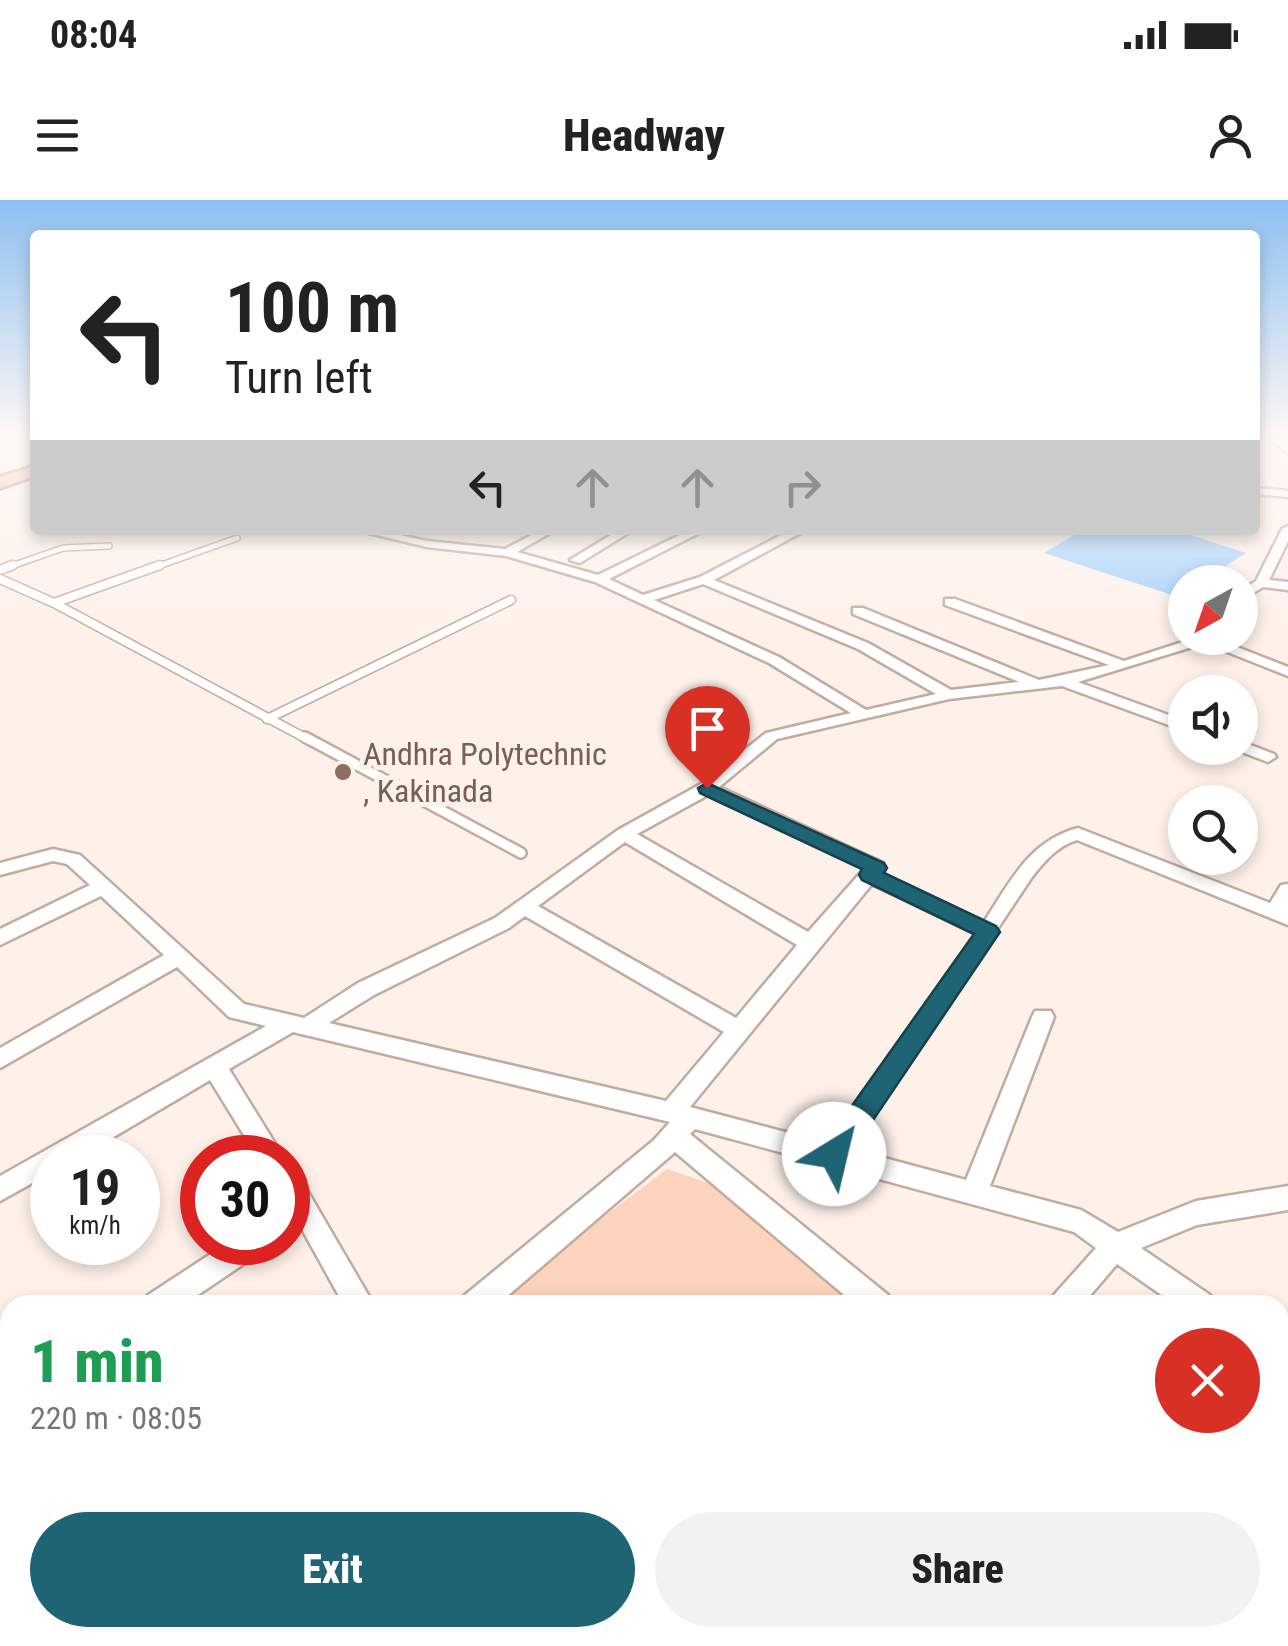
<!DOCTYPE html>
<meta charset="utf-8">
<style>
body{margin:0;font-family:"Roboto Condensed",sans-serif;background:#f2f2f2;color:#222;height:100vh;display:flex;flex-direction:column;font-size:38px;white-space:nowrap}
*{box-sizing:border-box;margin:0}
p{font-size:32px;color:#767676}
.icon{flex:none;width:55px;height:55px;fill:none;stroke:currentColor;stroke-width:2;stroke-linecap:round;stroke-linejoin:round}
.map{position:relative;flex:1;overflow:hidden}
.sheet{position:absolute;left:0px;top:1095px;width:1290px;height:352px;display:flex;flex-direction:column;background:#fff;border-radius:30px 30px 0 0;box-shadow:0 5px 15px #0003}
.sheet>*{flex:none}
.banner{position:absolute;left:30px;top:30px;width:1230px;height:305px;border-radius:10px;box-shadow:0 5px 15px #0003;background:#fff;color:#222;overflow:hidden}
.needle{width:65px;rotate:220deg}
.controls{position:absolute;left:1168px;top:365px;display:grid;gap:20px}
.controls a{display:grid;place-items:center;width:90px;height:90px;border-radius:50%;background:#fff;box-shadow:0 5px 15px #0003;font-size:50px}
.speed{position:absolute;left:30px;top:935px;display:flex;gap:20px;font-size:50px;font-weight:700;text-align:center}
.speed>*{display:grid;place-content:center;width:130px;height:130px;border-radius:50%;background:#fff;box-shadow:0 5px 15px #0003;line-height:1}
.speed small{font-size:25px;font-weight:400}
.speed .limit{border:15px solid #d22;background:#fff;color:#111}
.pin{position:absolute;display:grid;place-items:center;width:85px;height:85px;color:#fff;margin:-102px -42px;border-radius:50% 50% 50% 0;rotate:-45deg;box-shadow:0 0 10px #0007}
.pin .icon{rotate:45deg}
.me{position:absolute;width:110px;margin:-55px;rotate:36deg;stroke-linejoin:round;filter:drop-shadow(0 0 8px #0008)}
.turn{display:flex;align-items:center;gap:35px;height:210px;padding:0 30px;font-size:45px}
.turn .icon{width:130px;height:130px;stroke-width:2.5}
.turn b{display:block;font-size:70px;line-height:85px}
.lanes{display:flex;align-items:center;height:95px;padding:0 30px;background:#0003;justify-content:center;gap:50px;direction:ltr}
.lanes .off{opacity:.35}
.round{display:grid;place-items:center;flex:none;width:105px;height:105px;border-radius:52px;background:#f2f2f2}
.head{display:flex;align-items:center;justify-content:space-between;height:170px;padding:0 30px}
h1{font-size:60px;font-weight:800;line-height:75px;color:#1e9e55}
.primary-button{display:flex;gap:20px;margin-top:auto;padding:20px 30px}
.primary-button a{flex:1;height:115px;border-radius:60px;background:#1e6475;color:#fff;font-size:40px;font-weight:800;line-height:115px;text-align:center}
.primary-button a+a{background:#f2f2f2;color:#222}
.status{display:flex;justify-content:space-between;align-items:center;height:70px;padding:0 50px;background:#fff;direction:ltr}
.status svg{height:28px;fill:currentColor}
header{display:flex;justify-content:space-between;align-items:center;height:130px;padding:0 30px;background:#fff;font-size:45px;font-weight:800}
.map>svg:first-child{display:block}
.green{fill:#fcd3bd}
.water{fill:#a5d2fe}
.lines{fill:none;stroke-linecap:round;stroke-linejoin:round}
.service-far2-casing{stroke:#c1aca0;stroke-width:8}
.service-far1-casing{stroke:#c1aca0;stroke-width:11}
.service-casing{stroke:#c1aca0;stroke-width:14}
.minor-casing{stroke:#c1aca0;stroke-width:5}
.trunk-casing{stroke:#ac7564;stroke-width:6}
.service-far2{stroke:#fff;stroke-width:5}
.service-far1{stroke:#fff;stroke-width:8}
.service{stroke:#fff;stroke-width:9}
.minor{fill:#fff;fill-rule:evenodd}
.trunk{fill:#f8b7a4;fill-rule:evenodd}
.route{fill:#1e6475;stroke:#14414c;stroke-width:2.5}
.education-dot{fill:#8d6e63;stroke:#fef1ea;stroke-width:4}
.labels{text-anchor:middle;dominant-baseline:central;stroke-width:10;stroke-linejoin:round;paint-order:stroke}
.education-label{font-size:32px;fill:#785e54;stroke:#fef1ea;text-anchor:start}
</style>
<div class="status"><b>08:04</b><svg viewBox="0 0 49 12"><path d="M0 12V9h3v3zM5 12V6h3v6zM10 12V3h3v9zM15 12V0h3v12zM26 1h20v11H26zM47 4h2v5h-2z"/></svg></div>
<header><svg class="icon" aria-label="menu" viewBox="0 0 24 24"><path d="M4 6h16M4 12h16M4 18h16"/></svg>Headway<svg class="icon" aria-label="person" viewBox="0 0 24 24"><circle cx="12" cy="8" r="4"/><path d="M4 21q1-7 8-7t8 7"/></svg></header>
<div class="map">
<svg width="1288" height="1446" viewBox="0 0 1288 1446">
<rect width="100%" height="100%" fill="#fef1ea"/>
<path class="green" d="M 667,969 L 714,985 L 852,1105 L 487,1105 Z
M 575,1438 L 770,1438 L 762,1446 L 580,1446 Z"/>
<path class="water" d="M 1082,330 L 1175,330 L 1246,353 L 1201,382 L 1185,382 L 1185,393 L 1178,397 L 1044,353 Z"/>
<g class="lines">
<defs>
<path id="service-far2" d="M 6,368 L 63,348 L 109,346
M 153,368 L 237,338"/>
<path id="service-far1" d="M 0,370 L 13,365
M 0,379 L 54,403 L 309,540
M 54,403 L 160,365
M 267,519 L 511,400"/>
<path id="service" d="M 305,537 L 521,653"/>
<path id="minor" d="M 1266,236 L 1276,236 L 1288,245 L 1288,253 Z
M 1255,288 L 1288,291 L 1288,297 L 1255,294 Z
M 1288,326 L 1288,341 L 1269,380 L 1288,382 L 1288,390 L 1263,387 L 1240,401 L 1240,391 L 1256,381 L 1282,329 Z
M 356,330 L 378,330 L 427,341 L 505,349 L 541,330 L 555,330 L 517,352 L 598,375 L 690,330 L 705,330 L 609,379 L 643,395 L 700,377 L 791,330 L 806,330 L 714,380 L 868,443 L 951,490 L 1019,482 L 853,414 L 853,408 L 863,408 L 1039,480 L 1109,465 L 945,405 L 945,399 L 955,399 L 1124,461 L 1195,438 L 1214,438 L 1288,467 L 1288,476 L 1205,443 L 1078,482 L 1185,521 L 1185,531 L 1062,486 L 949,499 L 777,539 L 719,587 L 883,663 L 885,667 L 881,673 L 984,722 C 1010,682 1029,641 1078,628 L 1270,703 L 1281,685 L 1288,684 L 1288,725 L 1077,640 C 1057,646 1045,661 1032,677 L 851,949 L 966,980 L 1032,817 L 1035,811 L 1051,811 L 1054,817 L 990,986 L 1081,1010 L 1118,1032 L 1196,1001 L 1288,986 L 1288,1010 L 1197,1025 L 1141,1048 L 1210,1095 L 1214,1105 L 1176,1105 L 1117,1064 L 1082,1105 L 1050,1105 L 1054,1095 L 1096,1048 L 1074,1032 L 695,929 L 690,934 L 888,1095 L 892,1105 L 856,1105 L 675,952 L 497,1105 L 461,1105 L 465,1095 L 654,940 L 670,922 L 293,832 L 229,869 L 284,958 L 258,958 L 210,880 L 78,958 L 52,958 L 52,972 L 0,1001 L 0,976 L 266,826 L 229,817 L 177,767 L 0,868 L 0,848 L 164,755 L 101,696 L 0,745 L 0,729 L 90,685 L 67,664 L 53,661 L 0,675 L 0,663 L 53,649 L 80,655 L 244,804 L 304,818 L 358,783 L 495,718 L 618,630 L 701,584 L 766,533 L 851,513 L 769,463 L 595,382 L 506,356 L 427,347 ZM 703,384 L 858,449 L 936,494 L 866,510 L 779,457 L 654,400 ZM 708,595 L 864,669 L 808,732 L 637,634 ZM 625,642 L 797,745 L 736,818 L 538,706 ZM 872,684 L 976,734 L 827,943 L 690,907 ZM 525,716 L 724,832 L 666,901 L 329,823 L 374,795 L 509,728 Z
M 619,330 L 633,330 L 580,363 L 570,360 Z
M 1240,541 L 1274,554 L 1276,557 L 1268,562 L 1234,549 L 1240,548 Z
M 288,970 L 297,973 L 374,1105 L 344,1105 L 288,1004 Z
M 229,1042 L 266,1042 L 263,1051 L 183,1105 L 144,1105 L 148,1095 Z
M 1280,1146 L 1288,1149 L 1288,1181 L 1280,1178 Z
M 10,1186 L 10,1219 L 0,1223 L 0,1190 Z
M 224,1438 L 260,1438 L 264,1446 L 227,1446 Z
M 538,1438 L 575,1438 L 579,1446 L 541,1446 Z
M 771,1438 L 811,1438 L 808,1446 L 767,1446 Z
M 943,1438 L 982,1438 L 986,1446 L 946,1446 Z"/>
<path id="trunk" d="M 35,266 L 35,276 L 0,288 L 0,277 Z"/>
</defs>
<use href="#service-far2" class="service-far2-casing"/>
<use href="#service-far1" class="service-far1-casing"/>
<use href="#service" class="service-casing"/>
<use href="#minor" class="minor-casing"/>
<use href="#trunk" class="trunk-casing"/>
<use href="#service-far2" class="service-far2"/>
<use href="#service-far1" class="service-far1"/>
<use href="#service" class="service"/>
<use href="#minor" class="minor"/>
<use href="#trunk" class="trunk"/>
</g>
<linearGradient id="sky" x2="0" y2="1"><stop stop-color="#8dc0f1"/><stop offset="0.54" stop-color="#fff9f6"/><stop offset="1" stop-color="#fff9f6" stop-opacity="0"/></linearGradient>
<rect width="1288" height="438" fill="url(#sky)"/>
<path class="route" d="M 707,583 L 884,663 L 887,668 L 884,673 L 996,726 L 1000,732 L 844,963 L 834,967 L 824,963 L 820,954 L 824,945 L 974,734 L 862,680 L 859,675 L 862,669 L 700,593 L 698,588 Z"/>
<circle class="education-dot" cx="343" cy="572" r="10"/>
<g class="labels">
<g class="education-label">
<text x="363" y="554">Andhra Polytechnic<tspan x="363" dy="37">, Kakinada</tspan></text>
</g>
</g>
</svg>
<div class="controls">
<a><svg class="needle" viewBox="-14 -14 28 28"><path d="M0-13l5 13h-10z" fill="#e53935"/><path d="M0 13l5-13h-10z" fill="#767676"/></svg></a>
<a><svg class="icon" aria-label="sound" viewBox="0 0 24 24"><path d="M4 9h4l5-4v14l-5-4H4zM17 9q2 3 0 6"/></svg></a>
<a><svg class="icon" aria-label="search" viewBox="0 0 24 24"><circle cx="10" cy="10" r="6"/><path d="M15 15l6 6"/></svg></a>
</div>
<div class="speed"><div>19<small>km/h</small></div><div class="limit">30</div></div>
<div class="pin" style="left:707px;top:588px;background:#d93025"><svg class="icon" aria-label="arrive" viewBox="0 0 24 24"><path d="M6 21V4h12l-3 4 3 4H6"/></svg></div>
<svg class="me" style="left:834px;top:954px" viewBox="-20 -20 40 40"><circle r="19" fill="#fff"/><path d="M0-13L10 11 0 6-10 11z" fill="#1e6475"/></svg>
<div class="banner">
<div class="turn"><svg class="icon" aria-label="left" viewBox="0 0 24 24"><path d="M17 20v-9H6M10 6l-5 5 5 5"/></svg><div><b>100 m</b>Turn left</div></div>
<div class="lanes"><svg class="icon" aria-label="left" viewBox="0 0 24 24"><path d="M17 20v-9H6M10 6l-5 5 5 5"/></svg><svg class="icon off" aria-label="ahead" viewBox="0 0 24 24"><path d="M12 20V5M6 11l6-6 6 6"/></svg><svg class="icon off" aria-label="ahead" viewBox="0 0 24 24"><path d="M12 20V5M6 11l6-6 6 6"/></svg><svg class="icon off" aria-label="right" viewBox="0 0 24 24"><path d="M7 20v-9h11M14 6l5 5-5 5"/></svg></div>
</div>
<section class="sheet">
<div class="head"><div><h1>1 min</h1><p>220 m · 08:05</p></div><a class="round" style="background:#d93025;color:#fff"><svg class="icon" aria-label="close" viewBox="0 0 24 24"><path d="M6 6l12 12M18 6L6 18"/></svg></a></div>
<div class="primary-button"><a>Exit</a><a>Share</a></div>
</section>
</div>
